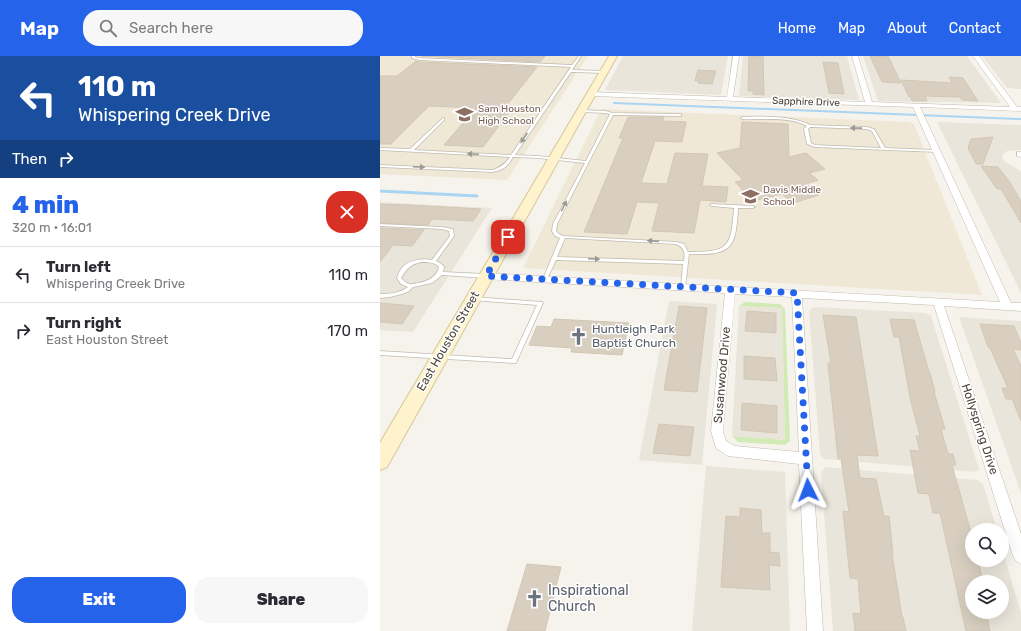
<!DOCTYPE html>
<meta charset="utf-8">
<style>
body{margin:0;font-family:Rubik,sans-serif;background:#f7f7f7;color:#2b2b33;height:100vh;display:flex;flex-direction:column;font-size:15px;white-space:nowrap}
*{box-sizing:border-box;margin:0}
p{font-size:13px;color:#7c7c81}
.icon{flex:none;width:22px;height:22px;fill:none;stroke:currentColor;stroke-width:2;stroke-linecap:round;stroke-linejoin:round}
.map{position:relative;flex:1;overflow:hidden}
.side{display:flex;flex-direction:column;background:#fff;width:380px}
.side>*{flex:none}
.hud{background:#1a4fa0;color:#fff;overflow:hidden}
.controls{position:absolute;left:585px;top:467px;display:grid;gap:8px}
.controls a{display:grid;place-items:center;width:44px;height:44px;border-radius:50%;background:#fff;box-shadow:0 4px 16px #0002;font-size:20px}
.pin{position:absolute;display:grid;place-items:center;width:34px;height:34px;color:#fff;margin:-17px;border-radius:8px;box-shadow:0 2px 6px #0006}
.me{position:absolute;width:44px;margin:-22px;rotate:357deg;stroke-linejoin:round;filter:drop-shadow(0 0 3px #0008)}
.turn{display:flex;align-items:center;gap:14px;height:84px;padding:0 12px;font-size:18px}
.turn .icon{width:52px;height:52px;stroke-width:2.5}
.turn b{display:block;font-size:28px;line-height:34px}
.then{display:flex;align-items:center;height:38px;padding:0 12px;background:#0003;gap:8px;font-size:15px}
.round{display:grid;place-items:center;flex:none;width:42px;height:42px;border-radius:16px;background:#f7f7f7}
.overview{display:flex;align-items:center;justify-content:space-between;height:68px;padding:0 12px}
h1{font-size:24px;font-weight:800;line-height:30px;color:#2563eb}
.action{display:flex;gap:8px;margin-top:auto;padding:8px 12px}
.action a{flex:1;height:46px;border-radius:16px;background:#2563eb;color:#fff;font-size:16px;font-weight:800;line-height:46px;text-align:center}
.action a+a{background:#f7f7f7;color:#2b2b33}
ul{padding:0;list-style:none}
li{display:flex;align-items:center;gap:12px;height:56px;padding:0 12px;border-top:1px solid #e1e1e2}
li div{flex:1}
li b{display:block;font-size:15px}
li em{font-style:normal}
header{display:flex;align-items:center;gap:24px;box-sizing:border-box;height:56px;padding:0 20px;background:#2563eb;color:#fff}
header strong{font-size:19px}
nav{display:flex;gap:22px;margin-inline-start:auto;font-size:14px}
.search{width:280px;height:36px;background:#f7f7f7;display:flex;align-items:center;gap:10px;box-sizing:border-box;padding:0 14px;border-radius:16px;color:#7c7c81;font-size:15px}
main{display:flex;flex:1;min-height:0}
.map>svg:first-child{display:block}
.residential{fill:#eae5da;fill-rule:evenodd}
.education{fill:#efe8d6}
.green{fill:#d2eab5}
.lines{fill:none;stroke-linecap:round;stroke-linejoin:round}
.stream-far1{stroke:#a9d4f2;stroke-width:2}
.stream{stroke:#a9d4f2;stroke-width:3}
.building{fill:#d8cfc1;stroke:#d3c7b4}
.lane-casing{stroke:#c2bbae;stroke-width:1.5}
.street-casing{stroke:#c2bbae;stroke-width:1}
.secondary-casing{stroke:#d6c79b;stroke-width:2}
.lane{fill:#fff;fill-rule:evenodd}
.street{fill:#fff;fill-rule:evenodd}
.secondary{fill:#fff3cd;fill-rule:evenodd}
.oneway{fill:#9c9892}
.route{stroke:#2563eb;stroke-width:7;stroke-dasharray:0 12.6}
.labels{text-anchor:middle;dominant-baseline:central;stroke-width:3;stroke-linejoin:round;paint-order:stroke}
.far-street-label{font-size:10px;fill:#4b4439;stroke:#fff}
.far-education-label{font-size:10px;fill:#785e54;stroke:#fff;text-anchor:start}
.worship-label{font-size:12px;fill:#5b616d;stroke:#fff;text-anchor:start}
.street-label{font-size:12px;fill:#4b4439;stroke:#fff}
.near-worship-label{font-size:14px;fill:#5b616d;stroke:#fff;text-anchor:start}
</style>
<header>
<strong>Map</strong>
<div class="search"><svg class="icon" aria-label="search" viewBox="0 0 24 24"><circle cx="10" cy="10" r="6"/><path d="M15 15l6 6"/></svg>Search here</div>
<nav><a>Home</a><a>Map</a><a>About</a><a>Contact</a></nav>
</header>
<main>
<section class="side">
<div class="hud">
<div class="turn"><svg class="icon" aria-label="left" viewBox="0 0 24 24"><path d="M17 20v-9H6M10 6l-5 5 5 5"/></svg><div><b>110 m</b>Whispering Creek Drive</div></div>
<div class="then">Then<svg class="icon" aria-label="right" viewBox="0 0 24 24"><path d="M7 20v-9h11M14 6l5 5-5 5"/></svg></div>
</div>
<div class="overview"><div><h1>4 min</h1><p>320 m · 16:01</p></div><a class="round" style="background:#d93025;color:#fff"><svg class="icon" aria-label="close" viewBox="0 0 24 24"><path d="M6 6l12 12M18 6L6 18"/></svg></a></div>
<ul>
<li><svg class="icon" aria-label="left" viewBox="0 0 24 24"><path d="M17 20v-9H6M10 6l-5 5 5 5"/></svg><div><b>Turn left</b><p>Whispering Creek Drive</p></div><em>110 m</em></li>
<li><svg class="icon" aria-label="right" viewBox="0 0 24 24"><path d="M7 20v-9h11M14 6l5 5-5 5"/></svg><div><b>Turn right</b><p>East Houston Street</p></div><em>170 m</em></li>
</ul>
<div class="action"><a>Exit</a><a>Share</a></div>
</section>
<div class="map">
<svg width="641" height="575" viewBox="0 0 641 575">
<rect width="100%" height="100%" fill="#f6f3ec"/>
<path class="residential" d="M 243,0 L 348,0 L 341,39 L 225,34 Z
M 363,0 L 467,0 L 479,44 L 359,40 Z
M 483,0 L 587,0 L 621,47 L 498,45 Z
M 602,0 L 641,0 L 641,33 L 627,32 Z
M 557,66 L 641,69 L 641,94 L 627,95 L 622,99 L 624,105 L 627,107 L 641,115 L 641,237 Z
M 0,146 L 112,152 L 33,276 L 0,274 Z
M 289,245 L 337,248 L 322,409 L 259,404 Z
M 359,250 L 402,252 L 405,384 L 352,380 Z
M 436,251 L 545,257 L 551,260 L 599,413 L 595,416 L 445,403 L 440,399 L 429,255 L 432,252 Z
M 579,261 L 641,265 L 641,437 Z
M 326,410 L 405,416 L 410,575 L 312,575 Z
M 445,411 L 597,424 L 603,428 L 617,474 L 592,474 L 592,504 L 622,504 L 622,492 L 641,557 L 641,575 L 453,575 L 441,417 ZM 592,526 L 622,526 L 622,556 L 592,556 Z"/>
<path class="education" d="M 0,0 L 208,0 L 127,124 L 0,118 Z
M 221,53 L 528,66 L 534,68 L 602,239 L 143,212 Z"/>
<path class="green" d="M 365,246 L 400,248 L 405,253 L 410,385 L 405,389 L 358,386 L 352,380 L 405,384 L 402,252 L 359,250 Z"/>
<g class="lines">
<path class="stream-far1" d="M 234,47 L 641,63"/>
<path class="stream" d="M 0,135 L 97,140"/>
</g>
<path class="building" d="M 41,0 L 165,0 L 160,6 Z
M 369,0 L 383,0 L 384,39 L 373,38 L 373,35 L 368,35 Z
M 490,0 L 508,0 L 521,27 L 502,26 Z
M 36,5 L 39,6 L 157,11 L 123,54 L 130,55 L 103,91 L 64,89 L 96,52 L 49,50 L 11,88 L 0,88 L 0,20 L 17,20 Z
M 443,6 L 458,7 L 464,38 L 449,37 Z
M 318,14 L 336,15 L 332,28 L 318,27 L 319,25 L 315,25 Z
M 569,21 L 583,22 L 598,45 L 582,44 L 580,41 L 545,40 L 547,45 L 532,45 L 531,41 L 529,41 L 521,24 L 572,27 Z
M 248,61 L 284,61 L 283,65 L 306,66 L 302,86 L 275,85 L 261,127 L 287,128 L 295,97 L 328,98 L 322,130 L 348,131 L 346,146 L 320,144 L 314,177 L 272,175 L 279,147 L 257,146 L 247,178 L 204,176 L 243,82 L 239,82 Z
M 362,66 L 408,68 L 409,101 L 426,97 L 445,113 L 429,117 L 438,124 L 426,128 L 439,139 L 413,147 L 402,138 L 373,145 L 355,126 L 363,124 L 337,97 L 360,92 Z
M 613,81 L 603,108 L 596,108 L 588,92 L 591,83 Z
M 601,110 L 618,111 L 629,125 L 641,145 L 641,167 L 621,133 L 617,133 Z
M 0,148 L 29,149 L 101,153 L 93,165 L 52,163 L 48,169 L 0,167 Z
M 0,172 L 44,174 L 32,190 L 13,189 L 0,206 Z
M 0,247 L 34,250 L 22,268 L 0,266 Z
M 299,250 L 327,252 L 317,336 L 284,334 Z
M 367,255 L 396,257 L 396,277 L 365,275 Z
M 443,259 L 476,261 L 498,400 L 477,399 L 480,422 L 496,423 L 504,460 L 509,460 L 513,498 L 512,498 L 522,561 L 523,561 L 526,575 L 475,575 L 473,557 L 481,558 L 478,523 L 470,522 L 463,455 L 469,456 L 461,403 L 458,403 L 448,307 L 451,307 Z
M 174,263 L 249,267 L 242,299 L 191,296 L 192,292 L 149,289 L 157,270 L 171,271 Z
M 510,263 L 534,264 L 549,316 L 550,317 L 555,336 L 554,336 L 565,373 L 561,373 L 568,398 L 573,398 L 576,409 L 572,409 L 592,480 L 592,504 L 598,504 L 603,526 L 592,526 L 592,556 L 606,556 L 610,575 L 586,575 L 560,457 L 553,457 L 549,438 L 538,437 L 530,394 L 540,395 L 536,380 L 540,380 L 531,346 L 519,281 L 514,281 Z
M 600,268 L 634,270 L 641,287 L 641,294 L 633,293 L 641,310 L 641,365 L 632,343 L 626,343 L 622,332 L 628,332 L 610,292 L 608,291 Z
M 364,300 L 395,302 L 397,325 L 364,323 Z
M 362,347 L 397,350 L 397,377 L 361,374 Z
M 279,368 L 314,371 L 310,400 L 273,397 Z
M 360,452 L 381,454 L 382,477 L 390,477 L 390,496 L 399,497 L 400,510 L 389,509 L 390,534 L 341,531 L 346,460 L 360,461 Z
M 147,508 L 181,511 L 165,575 L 127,575 Z"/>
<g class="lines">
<defs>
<path id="lane" d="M 32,0 L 35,0 L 35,1 L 39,2 L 192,9 L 199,0 L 201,0 L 192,14 L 225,15 L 225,16 L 224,17 L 191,16 L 135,99 L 158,100 L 206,105 L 230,58 L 226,57 L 201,56 L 201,54 L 202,54 L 226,55 L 232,57 L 301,58 L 301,60 L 300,60 L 233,59 L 177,168 L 176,175 L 179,178 L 183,180 L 297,186 L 304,188 L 308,196 C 349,196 351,192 354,152 L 332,150 L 330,149 L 331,148 L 373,150 L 375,151 L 373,152 L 358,152 C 356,194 351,199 309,198 L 305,232 L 303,233 L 301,231 L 303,208 L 176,204 L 167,223 L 165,225 L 163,224 L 163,223 L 180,182 L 175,180 L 172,175 L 173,168 L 205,107 L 158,102 L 133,101 C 127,111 125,113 113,116 L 0,111 L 0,109 L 113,114 C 121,111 125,108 130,101 L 0,94 L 0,92 L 30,93 L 63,62 L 64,62 L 64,64 L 34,94 L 131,99 L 191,11 L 39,4 L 32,2 ZM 185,182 L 296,188 C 305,192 305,197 304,205 L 177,201 Z
M 362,61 C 381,60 413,60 430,69 L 487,71 L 494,73 L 505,92 L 557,94 L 559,95 L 557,96 L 435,91 L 427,88 L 424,73 L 427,70 C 408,60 384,64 363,63 L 361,62 ZM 430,71 L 487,73 L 492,75 L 501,92 L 435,89 L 431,87 L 428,73 Z
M 0,168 L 62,171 L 73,173 L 74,180 L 56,205 C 59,206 62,208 64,211 L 63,216 L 105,218 L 107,220 L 105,222 L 62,219 L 52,227 L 33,231 L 29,235 L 22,238 L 10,241 L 0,242 L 0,238 C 10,238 20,237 28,231 L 21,228 L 17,222 C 18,219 19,216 21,213 C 28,204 42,202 52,204 L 70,180 L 69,175 L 62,173 L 0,170 ZM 41,206 C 48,206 54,206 59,211 C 57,221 48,225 39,227 C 36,227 33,229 29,228 C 26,227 24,225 21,222 C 27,212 30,209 41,206 Z
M 94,241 L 162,246 L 163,247 L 136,307 L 134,307 L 0,299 L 0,295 L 132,303 L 157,249 L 92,244 L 91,243 Z"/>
<path id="street" d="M 353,0 L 359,0 L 353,41 L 485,46 L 472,0 L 478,0 L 492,46 L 630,51 L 593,0 L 599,0 L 637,51 L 641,51 L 641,55 L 540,51 L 631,247 L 641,247 L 641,255 L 564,250 L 641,478 L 641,508 L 636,505 L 633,500 L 554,249 L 422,242 L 443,575 L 427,575 L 419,408 L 348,400 L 336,392 L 331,375 L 345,237 L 105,223 L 100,220 L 105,217 L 620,246 L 533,51 L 211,40 L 208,38 L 211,36 L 347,41 ZM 355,238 L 412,241 L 419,396 L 355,390 L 346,385 L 343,375 Z
M 637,96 L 641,96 L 641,101 L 637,100 Z"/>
<path id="secondary" d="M 229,0 L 237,0 L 7,411 L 0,414 L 0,387 Z"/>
</defs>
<use href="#lane" class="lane-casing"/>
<use href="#street" class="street-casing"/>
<use href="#secondary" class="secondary-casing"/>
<use href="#lane" class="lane"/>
<use href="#street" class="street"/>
<use href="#secondary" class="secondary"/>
</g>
<defs><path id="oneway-solid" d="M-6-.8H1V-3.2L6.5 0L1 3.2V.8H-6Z"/></defs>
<g class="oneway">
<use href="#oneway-solid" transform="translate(476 72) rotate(-179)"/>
<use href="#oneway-solid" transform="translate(144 82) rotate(124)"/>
<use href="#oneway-solid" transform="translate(93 98) rotate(-177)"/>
<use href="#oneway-solid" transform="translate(39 111) rotate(2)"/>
<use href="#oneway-solid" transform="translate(184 150) rotate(-63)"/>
<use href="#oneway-solid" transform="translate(273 185) rotate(-176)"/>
<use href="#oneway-solid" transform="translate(214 203) rotate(2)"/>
</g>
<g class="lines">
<path class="route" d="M 128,181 L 106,220 L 417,237 L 428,434"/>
</g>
<defs>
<symbol id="school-bare" viewBox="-9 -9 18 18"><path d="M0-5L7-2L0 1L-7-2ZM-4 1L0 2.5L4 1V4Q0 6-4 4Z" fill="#8d6e63" stroke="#fff" stroke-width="2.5" paint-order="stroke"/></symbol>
<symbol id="church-bare" viewBox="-9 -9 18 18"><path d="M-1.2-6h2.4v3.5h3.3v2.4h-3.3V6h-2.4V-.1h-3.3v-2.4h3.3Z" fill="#6b7280" stroke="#fff" stroke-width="2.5" paint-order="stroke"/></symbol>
</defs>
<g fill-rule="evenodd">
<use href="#school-bare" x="72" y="46" width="25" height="25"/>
<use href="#school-bare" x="358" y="128" width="25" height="25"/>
<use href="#church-bare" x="186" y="268" width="25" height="25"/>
<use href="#church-bare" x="142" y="530" width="25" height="25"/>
</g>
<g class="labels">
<g class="far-street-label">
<text transform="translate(426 46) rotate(2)">Sapphire Drive</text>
</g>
<g class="far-education-label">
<text x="98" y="53">Sam Houston<tspan x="98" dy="12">High School</tspan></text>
<text x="383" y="134">Davis Middle<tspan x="383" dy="12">School</tspan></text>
</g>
<g class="worship-label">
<text x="212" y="273">Huntleigh Park<tspan x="212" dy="14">Baptist Church</tspan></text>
</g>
<g class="street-label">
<text transform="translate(68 285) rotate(-60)">East Houston Street</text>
<text transform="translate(342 319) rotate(-85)">Susanwood Drive</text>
<text transform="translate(600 373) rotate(72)">Hollyspring Drive</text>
</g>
<g class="near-worship-label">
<text x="168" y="534">Inspirational<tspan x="168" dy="16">Church</tspan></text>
</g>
</g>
</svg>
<div class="controls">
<a><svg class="icon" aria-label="search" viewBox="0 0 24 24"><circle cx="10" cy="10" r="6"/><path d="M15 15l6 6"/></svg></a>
<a><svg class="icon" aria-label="layers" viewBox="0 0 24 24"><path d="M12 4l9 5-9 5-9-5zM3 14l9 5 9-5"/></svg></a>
</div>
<div class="pin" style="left:128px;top:181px;background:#d93025"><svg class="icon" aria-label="arrive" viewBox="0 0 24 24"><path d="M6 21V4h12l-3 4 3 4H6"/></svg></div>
<svg class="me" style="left:428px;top:434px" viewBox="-20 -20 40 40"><path d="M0-17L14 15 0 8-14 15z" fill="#2563eb" stroke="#fff" stroke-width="4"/></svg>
</div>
</main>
